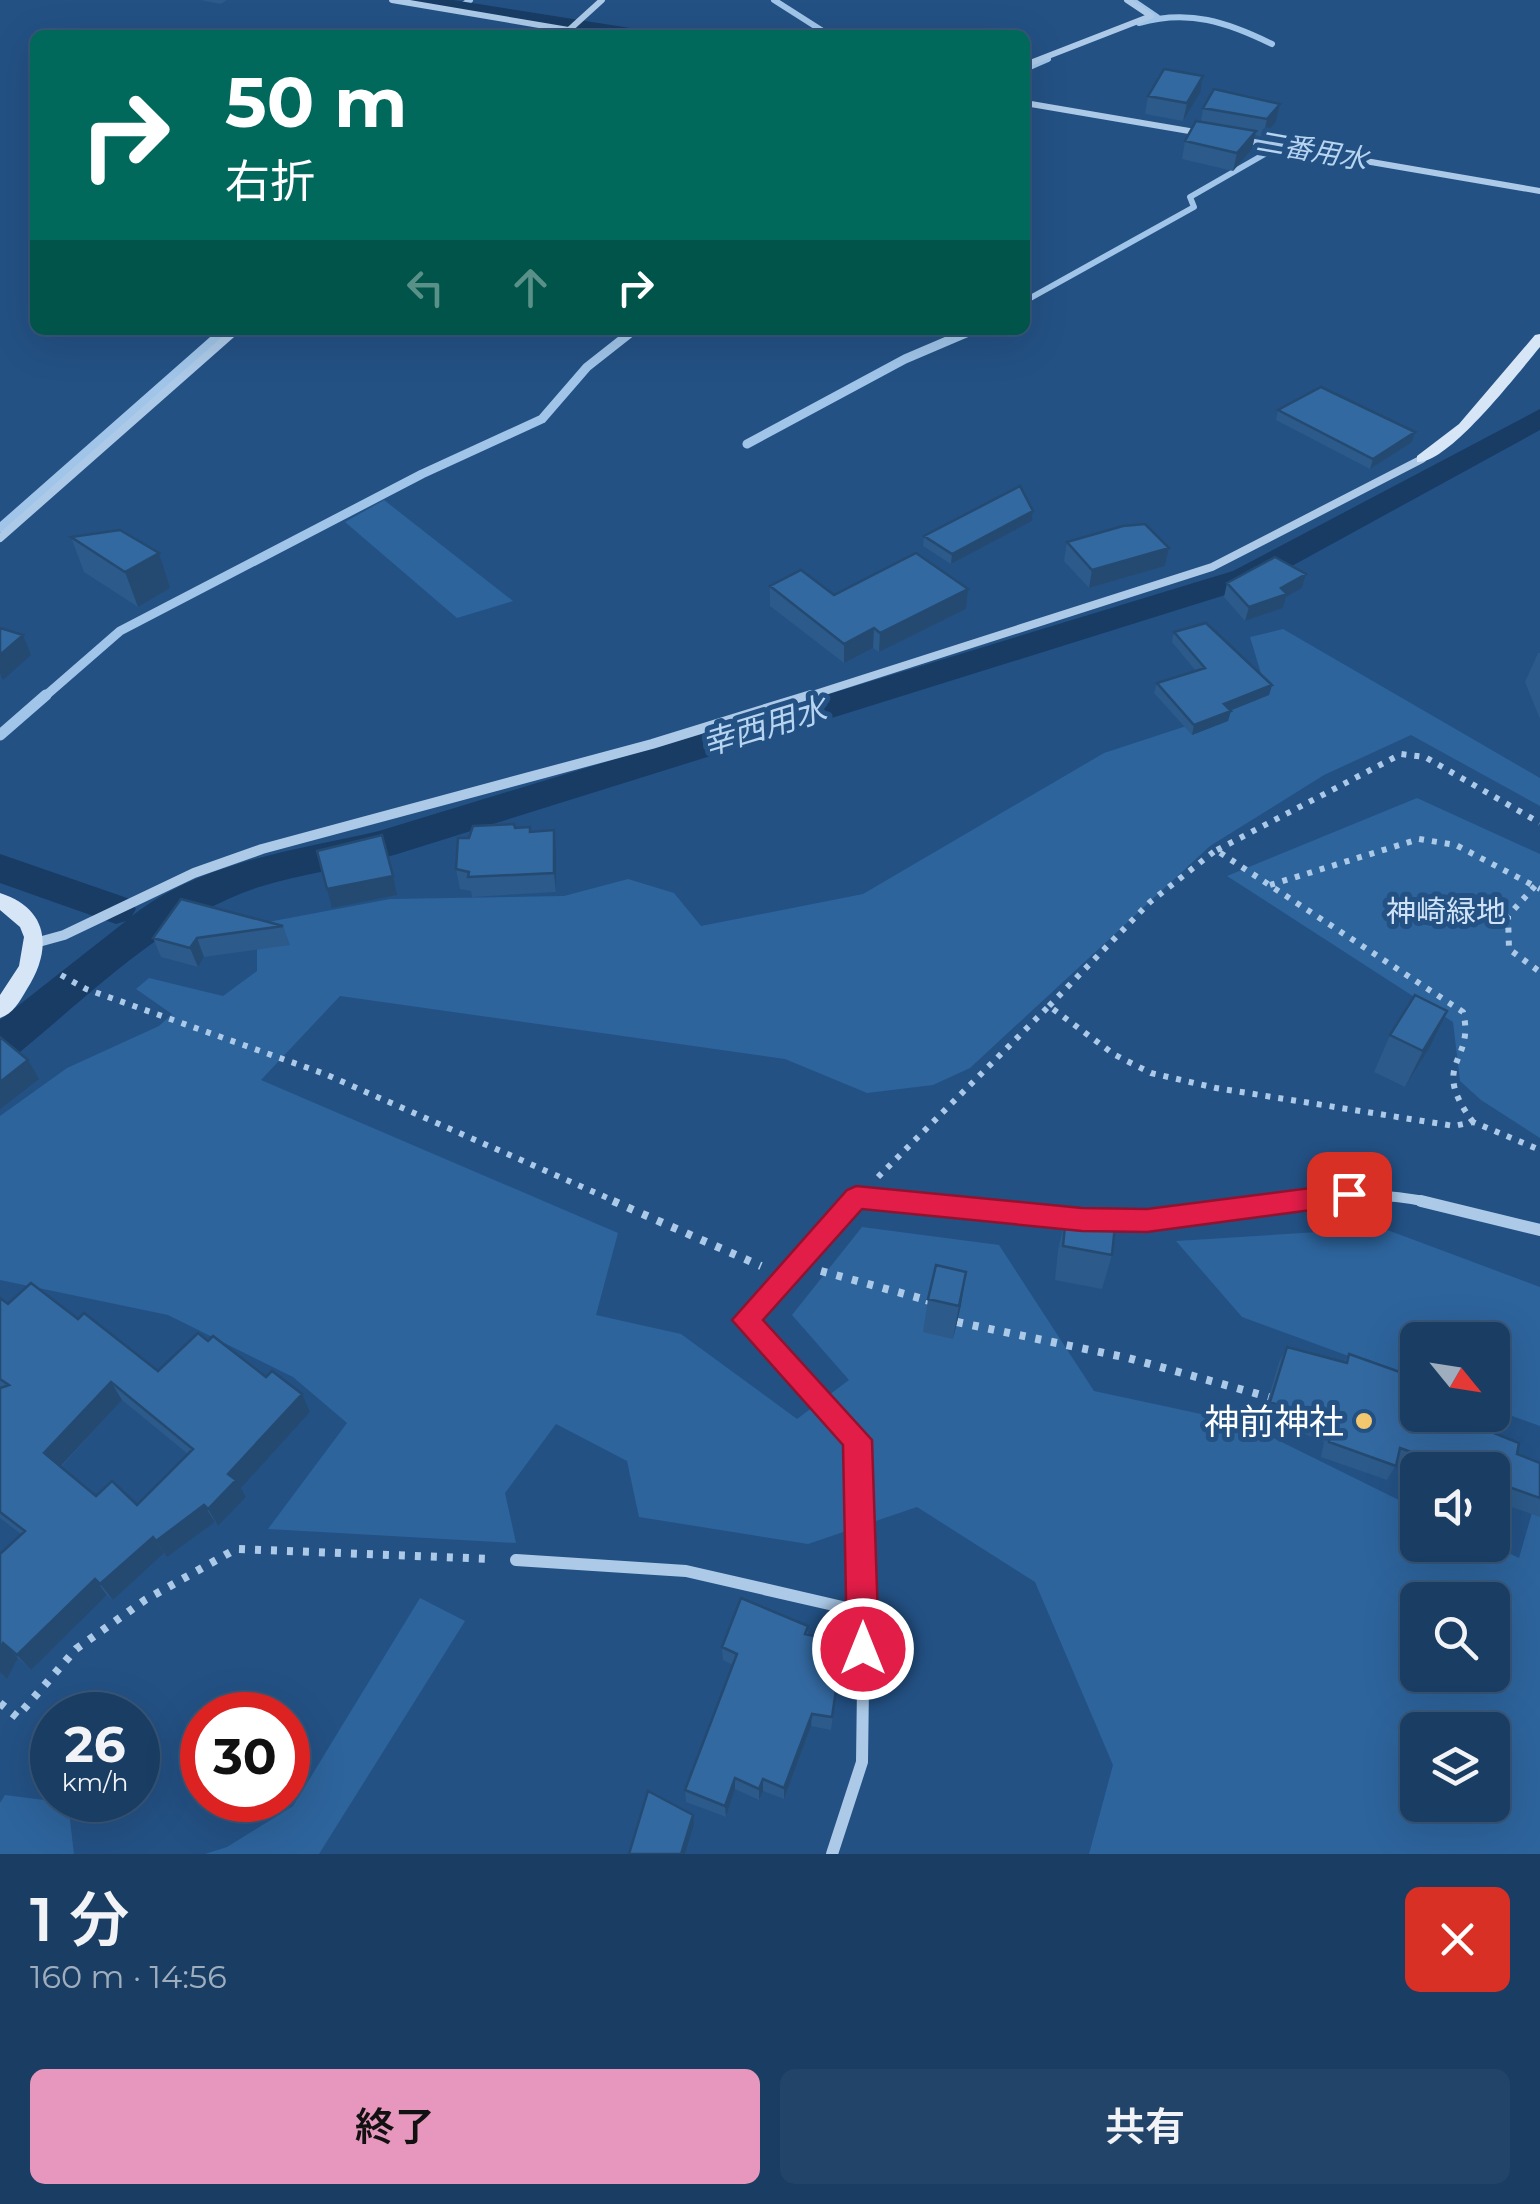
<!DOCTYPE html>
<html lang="ja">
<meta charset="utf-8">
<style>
body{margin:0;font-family:Montserrat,"Noto Sans JP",sans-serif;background:#234469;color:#f1f3f6;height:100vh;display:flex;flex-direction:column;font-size:38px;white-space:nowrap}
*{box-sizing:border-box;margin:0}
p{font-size:32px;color:#9faebe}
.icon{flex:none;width:55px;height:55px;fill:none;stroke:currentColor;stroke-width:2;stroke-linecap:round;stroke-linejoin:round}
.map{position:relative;height:1854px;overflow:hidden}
.panel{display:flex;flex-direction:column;background:#1a3d63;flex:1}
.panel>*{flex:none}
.banner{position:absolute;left:30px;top:30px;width:1000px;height:305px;border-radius:15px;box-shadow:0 10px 40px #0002,0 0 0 2px #385678;background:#00695c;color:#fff;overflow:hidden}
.needle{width:65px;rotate:120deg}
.controls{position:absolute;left:1400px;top:1322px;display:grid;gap:20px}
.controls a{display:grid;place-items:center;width:110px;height:110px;border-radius:15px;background:#1a3d63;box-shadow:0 10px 40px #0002,0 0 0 2px #385678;font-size:50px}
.speed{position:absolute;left:30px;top:1692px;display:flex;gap:20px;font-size:50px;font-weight:700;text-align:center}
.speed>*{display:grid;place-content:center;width:130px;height:130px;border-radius:50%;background:#1a3d63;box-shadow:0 10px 40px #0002,0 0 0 2px #385678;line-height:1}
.speed small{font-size:25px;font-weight:400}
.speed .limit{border:15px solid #d22;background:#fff;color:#111}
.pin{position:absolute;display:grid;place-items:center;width:85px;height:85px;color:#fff;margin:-42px;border-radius:20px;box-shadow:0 5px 15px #0006}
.me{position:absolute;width:110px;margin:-55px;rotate:0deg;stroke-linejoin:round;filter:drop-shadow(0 0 8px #0008)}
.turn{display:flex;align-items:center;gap:35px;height:210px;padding:0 30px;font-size:45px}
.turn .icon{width:130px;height:130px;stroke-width:2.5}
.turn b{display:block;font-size:70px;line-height:85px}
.lanes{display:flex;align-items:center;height:95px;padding:0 30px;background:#0003;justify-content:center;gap:50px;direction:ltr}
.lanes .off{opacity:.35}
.round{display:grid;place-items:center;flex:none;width:105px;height:105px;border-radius:15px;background:#234469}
.summary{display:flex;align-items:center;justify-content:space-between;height:170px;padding:0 30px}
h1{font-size:60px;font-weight:600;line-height:75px}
.action{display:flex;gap:20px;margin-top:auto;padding:20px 30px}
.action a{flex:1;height:115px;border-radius:15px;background:#e797bd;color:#111;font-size:40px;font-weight:600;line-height:115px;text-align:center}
.action a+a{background:#234469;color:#f1f3f6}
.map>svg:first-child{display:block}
.green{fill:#2d649c;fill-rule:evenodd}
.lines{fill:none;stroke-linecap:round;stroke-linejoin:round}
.stream-far2{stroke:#a0c5e9;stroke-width:6}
.stream-far1{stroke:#a0c5e9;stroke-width:9}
.stream{stroke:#a0c5e9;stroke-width:11}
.canal{fill:#183c64;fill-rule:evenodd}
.path-far1{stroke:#accae8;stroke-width:6;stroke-dasharray:5 8;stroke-linecap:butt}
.path{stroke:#accae8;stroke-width:8;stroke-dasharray:6 10;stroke-linecap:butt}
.street-far3{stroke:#accae8;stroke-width:6}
.street-far2{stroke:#accae8;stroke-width:8}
.street-far1{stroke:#accae8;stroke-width:10}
.street{stroke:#accae8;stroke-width:12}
.secondary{fill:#d6e6f7;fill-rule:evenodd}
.wall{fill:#2c5a8a;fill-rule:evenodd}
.shaded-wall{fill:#244a71}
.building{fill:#3369a1;stroke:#244a71;stroke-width:2.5;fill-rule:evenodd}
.route{fill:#e11d48;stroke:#92132f;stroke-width:2.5}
.poi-dot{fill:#f4c86f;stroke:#235184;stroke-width:4}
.labels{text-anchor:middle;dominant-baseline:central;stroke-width:10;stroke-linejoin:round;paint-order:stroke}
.far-water-label{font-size:28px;font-style:italic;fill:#b7d4f0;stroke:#235184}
.park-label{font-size:30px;fill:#d0e3f6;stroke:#235184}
.water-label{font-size:32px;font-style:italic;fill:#b7d4f0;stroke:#235184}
.near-poi-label{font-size:35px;fill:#fff;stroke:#235184;text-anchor:end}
</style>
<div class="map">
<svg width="1540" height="1854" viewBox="0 0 1540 1854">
<rect width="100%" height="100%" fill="#235184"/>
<path class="green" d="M 384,500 L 513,601 L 457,618 L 345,522 Z
M 1283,629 L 1540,778 L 1540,806 L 1411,735 L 1324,775 L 1210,846 L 970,1068 L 933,1085 L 867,1093 L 785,1059 L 340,996 L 261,1080 L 618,1233 L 596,1315 L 681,1334 L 797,1419 L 849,1380 L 792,1315 L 862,1227 L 999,1245 L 1094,1391 L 1243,1423 L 1417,1509 L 1418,1545 L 1492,1545 L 1519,1558 L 1540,1485 L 1540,1854 L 1089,1854 L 1113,1765 L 1035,1582 L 917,1507 L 808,1544 L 639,1517 L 627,1461 L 556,1424 L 505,1493 L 516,1543 L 268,1529 L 347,1423 L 293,1377 L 168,1315 L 0,1280 L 0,1116 L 67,1068 L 159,1026 L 172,1014 L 136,989 L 149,978 L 223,996 L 257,971 L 257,931 L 268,922 L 390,899 L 564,896 L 628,879 L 674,893 L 701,926 L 863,894 L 1104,753 L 1217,716 L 1266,690 L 1250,637 ZM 1418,1600 L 1492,1600 L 1492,1675 L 1418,1675 ZM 1418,1730 L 1492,1730 L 1492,1805 L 1418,1805 Z
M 1417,798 L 1540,854 L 1540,1138 L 1481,1100 L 1460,1081 L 1453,1022 L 1227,876 Z
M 1382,1228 L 1540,1287 L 1540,1426 L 1493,1409 L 1492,1340 L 1418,1340 L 1417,1381 L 1242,1317 L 1176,1241 Z
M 420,1598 L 465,1621 L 319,1854 L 205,1854 L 227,1847 L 293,1806 Z
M 5,1795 L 68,1803 L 74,1854 L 0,1854 L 0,1803 Z"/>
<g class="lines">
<path class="stream-far2" d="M 774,0 L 829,35
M 1132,0 L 1157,17
M 459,8 L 470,0
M 1139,23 C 1189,9 1227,22 1272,44
M 1025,69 L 1048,59
M 1025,301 L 1194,207 L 1190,197 L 1270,151"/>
<path class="stream-far1" d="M 747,444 L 905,359 L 973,330
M 0,528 L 225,330
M 43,698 L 120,631 L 422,474 L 542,419 L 587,367 L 634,330"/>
<path class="stream" d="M 0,735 L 46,695"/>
<path class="canal" d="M 402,0 L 453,0 L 630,28 L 641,35 L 589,35 L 413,6 Z
M 1540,409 L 1540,430 L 1257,585 L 394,855 C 350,868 303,873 259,887 C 165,918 91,994 15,1056 L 0,1061 L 0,1020 L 126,921 L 116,924 L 0,883 L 0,854 L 130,899 L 136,909 L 132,916 C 200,862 297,850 379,831 L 1233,571 Z"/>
<path class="path-far1" d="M 1217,850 L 1401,754 L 1425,757 L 1540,823
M 1270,885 L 1419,839 L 1456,845 L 1540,889
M 1535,886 L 1508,916 L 1509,949 L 1540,972
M 61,975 L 86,989 L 325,1074 L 619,1203
M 1049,1006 L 1150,902 L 1216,850 L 1463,1012 C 1476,1063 1428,1062 1473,1122
M 878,1177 L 1049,1006 L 1115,1055 L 1151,1073 L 1216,1088 L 1454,1126 L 1473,1122 L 1540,1150"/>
<path class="path" d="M 613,1201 L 761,1266
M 821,1271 L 930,1301 L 929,1305
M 957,1322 L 1128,1358 L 1276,1399
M 0,1703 L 17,1717 L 76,1649 L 145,1600 L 236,1549 L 494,1559"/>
<path class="street-far3" d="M 392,0 L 598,35
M 569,30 L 602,0
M 1025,65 L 1151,16 L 1127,0
M 1025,103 L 1201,133
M 1243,140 L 1540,191"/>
<path class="street-far2" d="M 0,538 L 236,330
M 803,698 L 1212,567 L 1422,459"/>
<path class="street-far1" d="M 35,943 L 64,935 L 194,873 L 262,849 L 652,744 L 811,695
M 852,1203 L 857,1198 L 911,1203
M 1277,1203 C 1330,1196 1378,1190 1431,1203"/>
<path class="street" d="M 885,1201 L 1082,1220 L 1147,1220 L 1296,1201
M 1421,1201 L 1540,1230
M 516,1560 L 686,1571 L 864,1612
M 832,1854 L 862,1762 L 864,1612 L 857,1440 L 745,1320 L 854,1201"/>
<path class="secondary" d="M 1540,334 L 1540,347 C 1519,372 1448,465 1417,462 L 1417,456 L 1459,424 L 1535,335 Z
M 0,893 C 50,909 52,950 27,989 C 20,1001 13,1014 0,1018 L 0,995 L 19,966 L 24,937 L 20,927 L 0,910 Z"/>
</g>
<path class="wall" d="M 200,0 L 227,0 L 221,4 Z
M 1200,93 L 1183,121 L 1145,114 L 1148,96 Z
M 1280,104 L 1276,122 L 1263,137 L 1255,135 L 1252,149 L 1233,171 L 1182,159 L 1185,141 L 1201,122 L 1203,108 Z
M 1278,410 L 1412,442 L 1370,469 L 1276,420 Z
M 1033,511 L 1032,521 L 951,564 L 923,546 L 924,536 Z
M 71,537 L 170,588 L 138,607 L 84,572 Z
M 1067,542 L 1169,548 L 1165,566 L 1089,588 L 1064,561 Z
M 1306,574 L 1302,588 L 1286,597 L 1283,608 L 1245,621 L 1224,597 L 1227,583 Z
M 770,586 L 834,595 L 966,609 L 879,652 L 873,648 L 844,663 L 770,606 Z
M 1174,632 L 1272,685 L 1269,695 L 1231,710 L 1228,721 L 1192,735 L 1154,693 L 1157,683 L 1196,671 L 1172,642 Z
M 1538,653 L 1540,653 L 1540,719 L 1525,682 Z
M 515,828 L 531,832 L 554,830 L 556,850 L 556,892 L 472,897 L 471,891 L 460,889 L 456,869 L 469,838 Z
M 283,926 L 290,945 L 204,957 L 198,967 L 161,957 L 153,938 Z
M 1390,1035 L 1430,1047 L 1405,1087 L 1374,1072 Z
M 1066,1216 L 1112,1255 L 1102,1289 L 1055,1280 L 1058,1250 Z
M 0,1298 L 8,1304 L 78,1319 L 158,1371 L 208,1341 L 310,1412 L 241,1488 L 246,1497 L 218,1526 L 215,1522 L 167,1557 L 164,1553 L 113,1600 L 107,1595 L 31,1670 L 18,1658 L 7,1679 L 0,1672 L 0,1554 L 21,1534 L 0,1518 ZM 122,1400 L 188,1454 L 137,1505 L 96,1496 L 61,1467 Z
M 928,1299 L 961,1305 L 953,1339 L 923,1332 Z
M 1287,1347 L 1344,1362 L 1349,1354 L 1409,1399 L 1517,1454 L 1540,1463 L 1540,1517 L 1492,1500 L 1492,1470 L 1418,1470 L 1418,1473 L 1396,1465 L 1387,1480 L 1321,1457 L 1324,1442 L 1263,1417 L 1279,1362 Z
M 808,1626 L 808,1635 L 843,1642 L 831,1730 L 811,1726 L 784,1799 L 763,1791 L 759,1800 L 735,1789 L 726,1817 L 686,1802 L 685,1790 L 733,1665 L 723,1660 L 722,1647 Z"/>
<path class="shaded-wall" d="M 1203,76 L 1200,93 L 1183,121 L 1187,103 Z
M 1280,104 L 1276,122 L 1263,137 L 1267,119 Z
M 1256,131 L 1252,149 L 1233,171 L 1237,153 Z
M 1415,432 L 1412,442 L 1370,469 L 1373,459 Z
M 1033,511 L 1032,521 L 951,564 L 952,554 Z
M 1169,548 L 1165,566 L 1089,588 L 1092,570 Z
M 159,553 L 170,588 L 138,607 L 125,572 Z
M 1306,574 L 1302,588 L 1286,597 L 1283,608 L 1245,621 L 1249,607 Z
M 968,589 L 966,609 L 879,652 L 880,633 Z
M 874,628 L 873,648 L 844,663 L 844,644 Z
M 23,635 L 31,655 L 3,680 L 0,673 L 0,655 Z
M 1272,685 L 1269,695 L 1222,714 L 1224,704 Z
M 1231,711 L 1228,721 L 1192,735 L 1194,725 Z
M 554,830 L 556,850 L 556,892 L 554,873 Z
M 393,876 L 397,895 L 332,908 L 327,889 Z
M 197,938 L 204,957 L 198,967 L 190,948 Z
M 1447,1011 L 1430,1047 L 1405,1087 L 1423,1051 Z
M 28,1060 L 39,1079 L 0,1109 L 0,1082 Z
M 966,1272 L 961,1305 L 953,1339 L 959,1306 Z
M 111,1382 L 122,1400 L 57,1470 L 44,1453 Z
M 302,1394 L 310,1412 L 241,1488 L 246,1497 L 218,1526 L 208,1509 L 228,1474 Z
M 204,1505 L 215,1522 L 167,1557 L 156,1541 Z
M 153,1537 L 164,1553 L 113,1600 L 100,1584 Z
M 95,1579 L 107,1595 L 31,1670 L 17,1655 Z
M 3,1643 L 18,1658 L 7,1679 L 0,1672 L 0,1649 Z
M 812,1714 L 811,1726 L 784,1799 L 784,1788 Z
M 735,1778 L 735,1789 L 726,1817 L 725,1806 Z
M 763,1779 L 763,1791 L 759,1800 L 759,1789 Z
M 693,1815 L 694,1824 L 685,1854 L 681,1854 Z"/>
<path class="building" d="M 1164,69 L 1203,76 L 1187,103 L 1148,96 Z
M 1214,89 L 1280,104 L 1267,119 L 1203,108 Z
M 1196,121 L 1256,131 L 1237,153 L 1185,141 Z
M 1321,387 L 1415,432 L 1373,459 L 1278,410 Z
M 1020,486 L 1033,511 L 952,554 L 924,536 Z
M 1145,524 L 1169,548 L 1092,570 L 1067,542 L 1123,526 Z
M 120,530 L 159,553 L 125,572 L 71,537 Z
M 916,553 L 968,589 L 880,633 L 874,628 L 844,644 L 770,586 L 801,570 L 834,595 Z
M 1275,557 L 1306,574 L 1281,588 L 1287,594 L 1249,607 L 1227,583 Z
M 1206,623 L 1272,685 L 1224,704 L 1231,711 L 1194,725 L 1157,683 L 1205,668 L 1174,632 Z
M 0,628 L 23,635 L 0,655 Z
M 514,824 L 515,828 L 530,827 L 530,832 L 554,830 L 554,873 L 468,877 L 469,872 L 456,869 L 458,838 L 469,838 L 473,826 Z
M 382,835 L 393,876 L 327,889 L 317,851 Z
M 181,899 L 283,926 L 197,938 L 190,948 L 153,938 Z
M 1415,995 L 1447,1011 L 1423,1051 L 1390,1035 Z
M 0,1037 L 28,1060 L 0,1082 Z
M 1066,1216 L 1115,1225 L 1112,1255 L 1063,1246 Z
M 936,1265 L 966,1272 L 959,1306 L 928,1299 Z
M 31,1283 L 78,1319 L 84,1313 L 158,1371 L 198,1333 L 208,1341 L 213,1336 L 266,1377 L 272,1371 L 302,1394 L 228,1474 L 236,1480 L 208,1509 L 204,1505 L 156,1541 L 153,1537 L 100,1584 L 95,1579 L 17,1655 L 3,1643 L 0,1649 L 0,1554 L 25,1531 L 0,1512 L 0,1388 L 9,1385 L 0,1379 L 0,1298 L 8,1304 ZM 111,1382 L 193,1449 L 137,1505 L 112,1481 L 96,1496 L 44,1453 Z
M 1287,1347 L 1347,1363 L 1349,1354 L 1414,1377 L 1409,1399 L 1418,1403 L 1418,1415 L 1449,1415 L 1519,1443 L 1517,1454 L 1540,1463 L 1540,1498 L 1492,1481 L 1492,1470 L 1461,1470 L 1400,1448 L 1396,1466 L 1329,1442 L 1332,1427 L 1270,1402 Z
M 741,1598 L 808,1626 L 805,1634 L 843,1642 L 832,1717 L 812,1714 L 784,1788 L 763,1779 L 759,1789 L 735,1778 L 725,1806 L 685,1790 L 737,1654 L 722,1647 Z
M 648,1791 L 693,1815 L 681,1854 L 629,1854 Z"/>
<path class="route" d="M 1349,1183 L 1362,1194 L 1349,1205 L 1147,1232 L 1082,1231 L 862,1209 L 763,1320 L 872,1440 L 879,1649 L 874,1660 L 863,1665 L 852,1660 L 847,1649 L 843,1445 L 732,1320 L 847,1190 L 856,1186 L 1082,1208 L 1147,1209 Z"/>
<circle class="poi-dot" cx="1364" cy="1421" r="10"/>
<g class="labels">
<g class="far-water-label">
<text transform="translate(1312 150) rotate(10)">二番用水</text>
</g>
<g class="park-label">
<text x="1446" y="911">神崎緑地</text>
</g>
<g class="water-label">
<text transform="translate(764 726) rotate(-17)">幸西用水</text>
</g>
<g class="near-poi-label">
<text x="1344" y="1421">神前神社</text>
</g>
</g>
</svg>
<div class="controls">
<a><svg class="needle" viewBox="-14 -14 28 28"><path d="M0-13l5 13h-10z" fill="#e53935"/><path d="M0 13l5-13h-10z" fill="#9faebe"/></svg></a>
<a><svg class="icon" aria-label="sound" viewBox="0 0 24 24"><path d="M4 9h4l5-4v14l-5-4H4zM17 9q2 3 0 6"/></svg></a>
<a><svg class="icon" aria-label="search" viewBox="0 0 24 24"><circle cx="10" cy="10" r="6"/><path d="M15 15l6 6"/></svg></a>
<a><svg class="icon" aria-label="layers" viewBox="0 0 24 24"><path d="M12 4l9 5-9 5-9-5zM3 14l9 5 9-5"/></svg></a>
</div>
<div class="speed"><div>26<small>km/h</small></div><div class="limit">30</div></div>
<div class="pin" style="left:1349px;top:1194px;background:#d93025"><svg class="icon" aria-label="arrive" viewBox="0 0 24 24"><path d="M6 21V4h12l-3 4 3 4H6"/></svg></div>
<svg class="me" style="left:863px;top:1649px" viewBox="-20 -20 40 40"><circle r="17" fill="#e11d48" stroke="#fff" stroke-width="3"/><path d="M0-11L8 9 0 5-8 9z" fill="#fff"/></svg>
<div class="banner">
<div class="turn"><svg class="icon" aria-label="right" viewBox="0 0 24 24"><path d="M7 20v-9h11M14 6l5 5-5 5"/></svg><div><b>50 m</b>右折</div></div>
<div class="lanes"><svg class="icon off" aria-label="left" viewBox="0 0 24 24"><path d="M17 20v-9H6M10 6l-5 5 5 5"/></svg><svg class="icon off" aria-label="ahead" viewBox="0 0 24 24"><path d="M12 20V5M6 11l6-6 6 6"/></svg><svg class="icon" aria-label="right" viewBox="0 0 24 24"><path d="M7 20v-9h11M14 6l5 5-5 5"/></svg></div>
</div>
</div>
<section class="panel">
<div class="summary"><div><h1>1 分</h1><p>160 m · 14:56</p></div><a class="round" style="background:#d93025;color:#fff"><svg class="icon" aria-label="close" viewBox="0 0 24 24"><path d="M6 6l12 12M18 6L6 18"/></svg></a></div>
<div class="action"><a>終了</a><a>共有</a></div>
</section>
